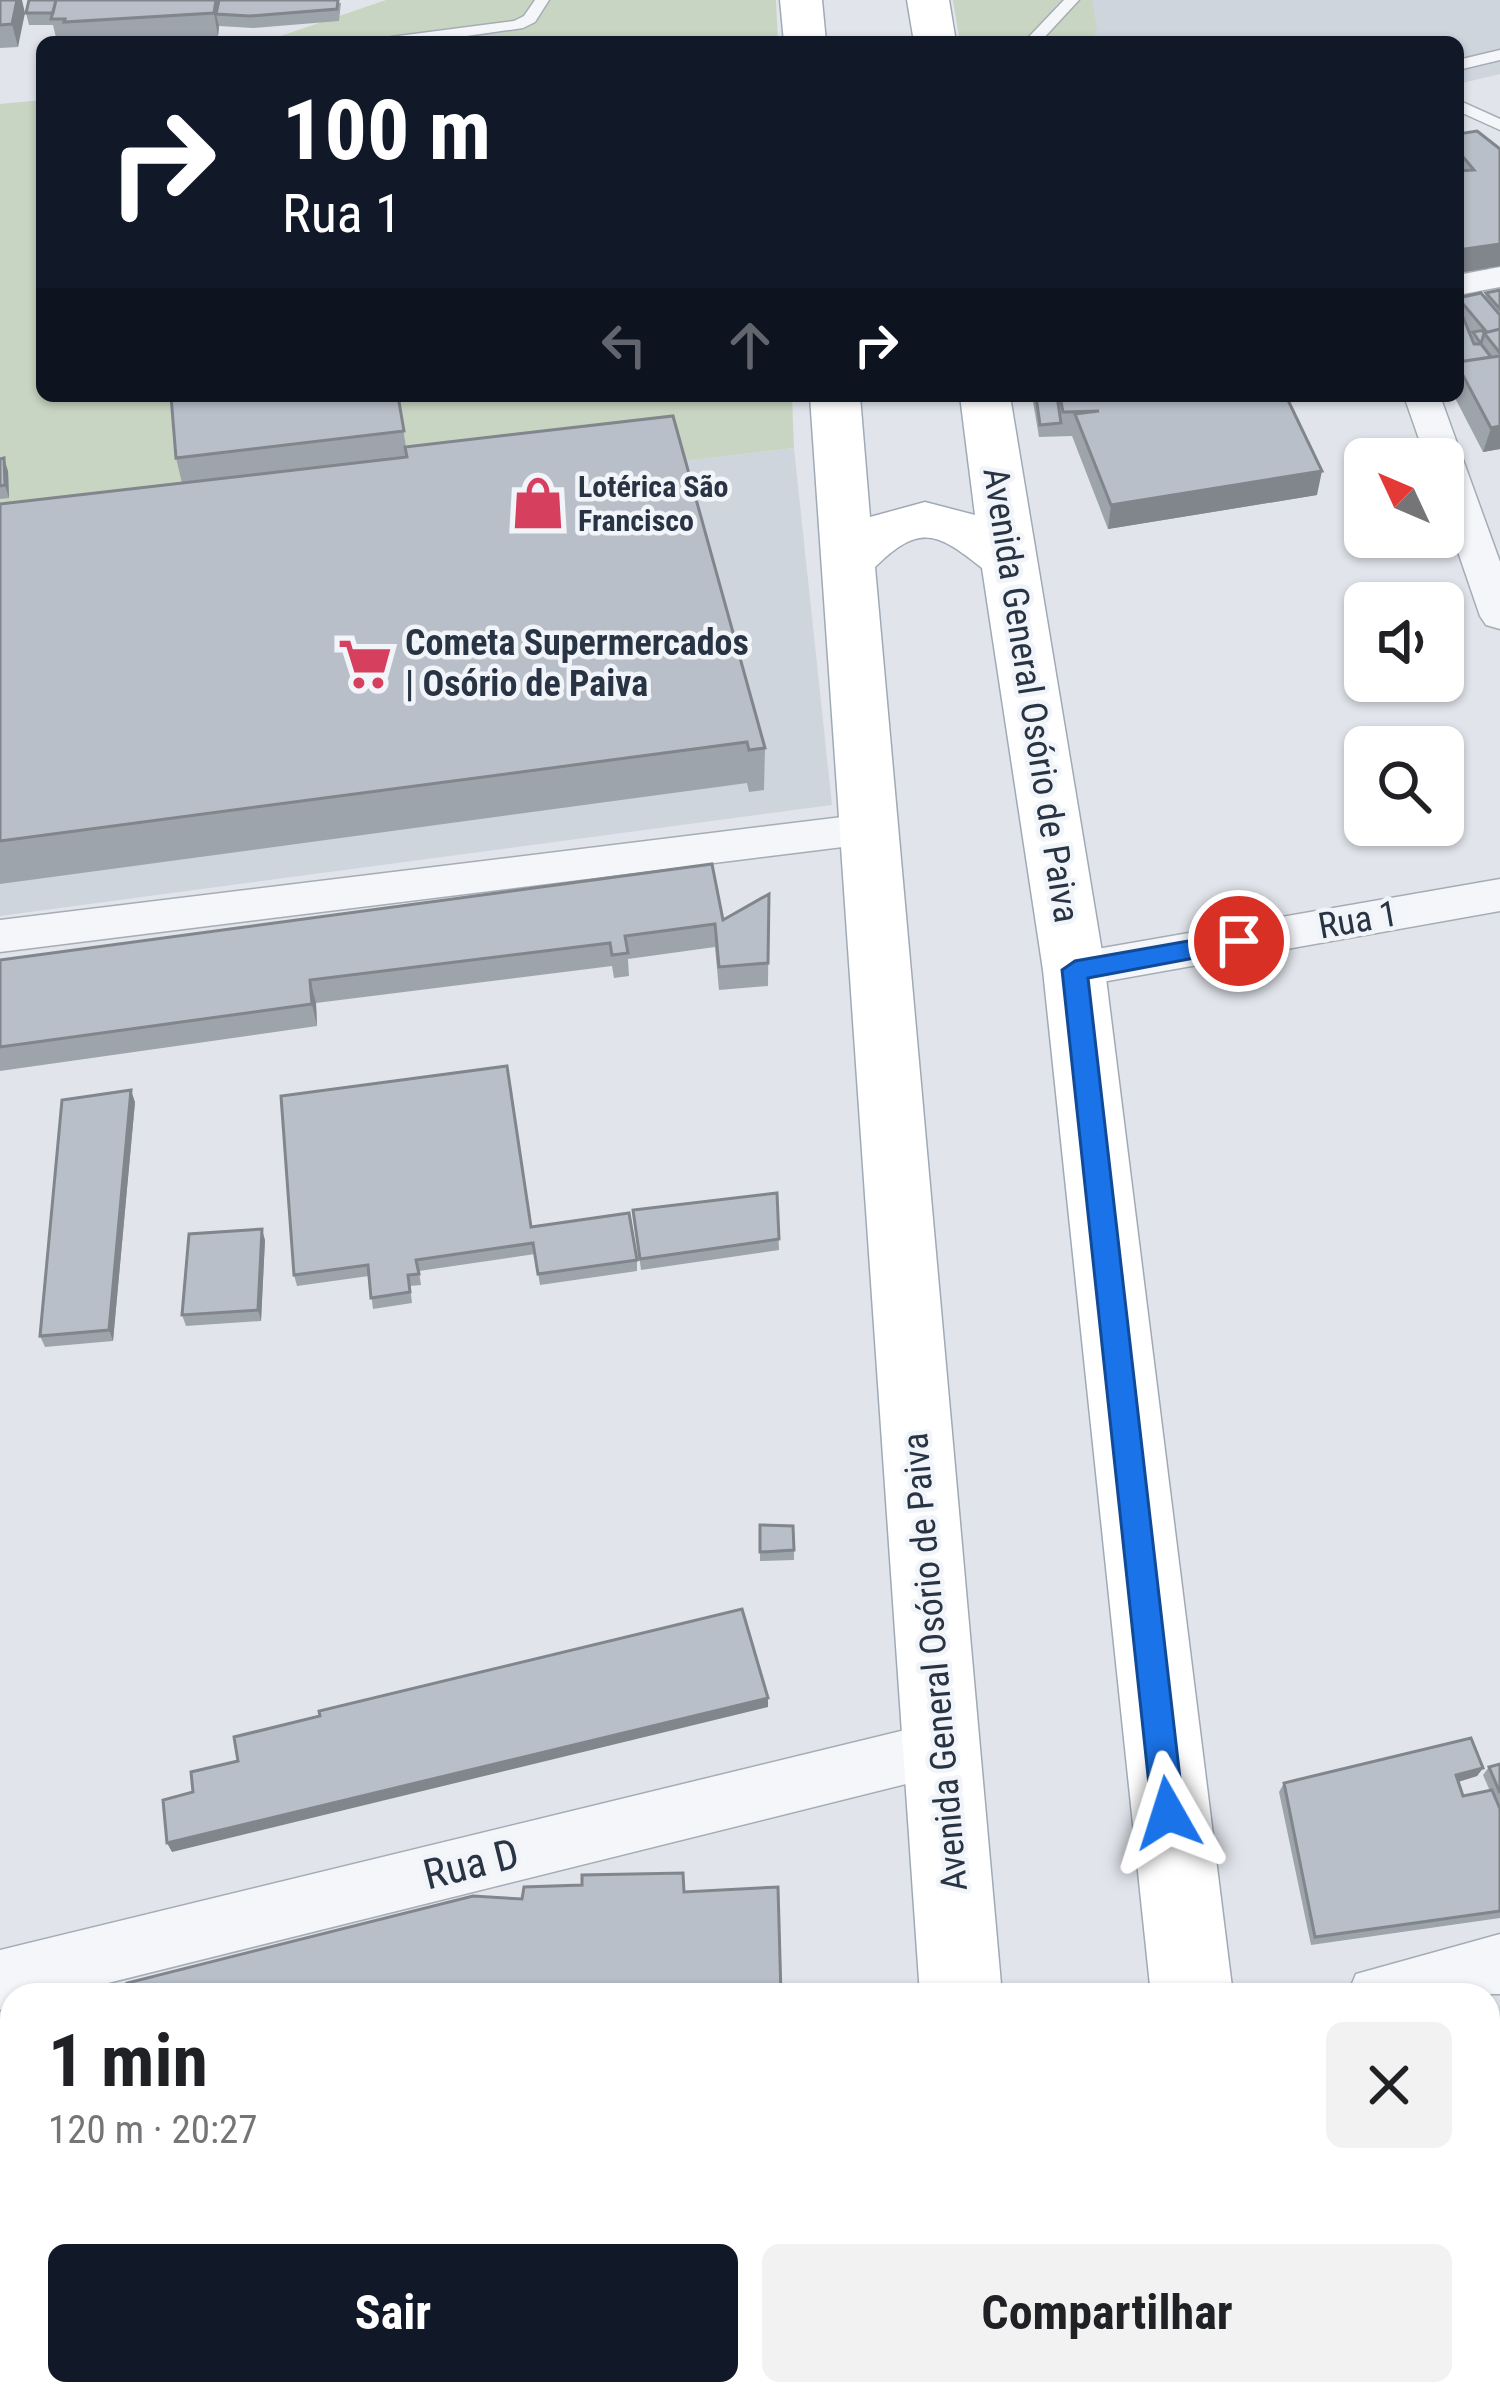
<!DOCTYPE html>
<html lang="pt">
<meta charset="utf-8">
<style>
body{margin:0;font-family:"Roboto Condensed",sans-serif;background:#f2f2f2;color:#202124;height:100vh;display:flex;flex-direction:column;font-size:45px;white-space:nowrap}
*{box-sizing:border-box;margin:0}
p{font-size:39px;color:#757577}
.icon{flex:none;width:66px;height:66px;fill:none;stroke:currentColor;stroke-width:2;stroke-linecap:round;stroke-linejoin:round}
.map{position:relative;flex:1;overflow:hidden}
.side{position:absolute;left:0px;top:1983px;width:1500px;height:423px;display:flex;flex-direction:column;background:#fff;border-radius:36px 36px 0 0;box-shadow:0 3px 9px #0004}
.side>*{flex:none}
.banner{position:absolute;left:36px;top:36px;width:1428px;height:366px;border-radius:18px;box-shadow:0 3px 9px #0004;background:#111827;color:#fff;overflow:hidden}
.needle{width:78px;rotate:314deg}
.fabs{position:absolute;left:1344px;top:438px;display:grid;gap:24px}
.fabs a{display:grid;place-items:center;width:120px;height:120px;border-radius:18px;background:#fff;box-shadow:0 3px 9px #0004;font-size:60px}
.pin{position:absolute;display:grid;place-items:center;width:102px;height:102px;color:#fff;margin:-51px;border:6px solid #fff;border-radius:50%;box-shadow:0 3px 12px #0007}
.me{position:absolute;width:132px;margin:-66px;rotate:354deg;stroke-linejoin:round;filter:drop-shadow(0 0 9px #0008)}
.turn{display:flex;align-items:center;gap:42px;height:252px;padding:0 48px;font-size:54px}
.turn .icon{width:156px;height:156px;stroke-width:2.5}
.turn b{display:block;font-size:84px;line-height:102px}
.lanes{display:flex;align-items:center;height:114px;padding:0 48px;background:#0003;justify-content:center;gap:60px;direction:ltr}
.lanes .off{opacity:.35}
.round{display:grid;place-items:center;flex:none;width:126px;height:126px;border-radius:18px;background:#f2f2f2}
.head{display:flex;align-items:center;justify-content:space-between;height:204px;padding:0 48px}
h1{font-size:72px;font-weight:700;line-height:90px}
.button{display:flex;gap:24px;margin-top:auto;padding:24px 48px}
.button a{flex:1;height:138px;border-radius:18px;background:#111827;color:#fff;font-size:48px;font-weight:700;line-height:138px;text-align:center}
.button a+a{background:#f2f2f2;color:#202124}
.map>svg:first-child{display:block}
.built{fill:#cfd5dd}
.green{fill:#c8d5c2}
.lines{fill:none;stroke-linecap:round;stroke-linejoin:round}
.lane-casing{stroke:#a6acb5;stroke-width:3}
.street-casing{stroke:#a6acb5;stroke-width:3}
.primary-casing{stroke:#a0aab7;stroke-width:3}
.lane{fill:#f4f6f9;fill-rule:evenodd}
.street{fill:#f4f6f9;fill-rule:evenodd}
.primary{fill:#fff;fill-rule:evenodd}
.wall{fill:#9ea4ac}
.shaded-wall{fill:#81868c}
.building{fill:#b8bfc8;stroke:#81868c;stroke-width:3}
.route{fill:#1a73e8;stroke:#114b97;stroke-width:3}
.labels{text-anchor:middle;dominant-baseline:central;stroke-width:9;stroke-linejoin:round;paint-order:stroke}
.far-poi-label{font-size:30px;font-weight:bold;fill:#283443;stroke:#f1f4f8;text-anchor:start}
.poi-label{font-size:36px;font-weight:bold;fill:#283443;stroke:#f1f4f8;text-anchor:start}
.street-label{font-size:36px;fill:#283443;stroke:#f1f4f8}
.near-street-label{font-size:42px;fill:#283443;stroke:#f1f4f8}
</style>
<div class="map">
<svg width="1500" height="2404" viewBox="0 0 1500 2404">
<rect width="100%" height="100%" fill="#e1e5eb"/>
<path class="built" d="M 953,0 L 1500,0 L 1500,74 L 1458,84 L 1458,42 L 960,42 Z
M 794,448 L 832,805 L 0,916 L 0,540 Z"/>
<path class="green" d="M 386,0 L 776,0 L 778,42 L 263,42 Z
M 953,0 L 1092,0 L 1097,27 L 1093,42 L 960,42 Z
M 42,100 L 42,396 L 792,396 L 794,448 L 0,540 L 0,104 Z"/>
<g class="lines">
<defs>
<path id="lane" d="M 535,0 L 549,0 L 535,22 L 523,28 L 425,42 L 383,42 L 391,37 L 514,21 L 524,16 Z
M 1064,0 L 1079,0 L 1040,42 L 1024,42 Z
M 1500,50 L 1500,60 L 1458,70 L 1458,60 Z
M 1458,100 L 1500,119 L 1500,130 L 1458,111 Z
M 1500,2258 L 1500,2290 L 1488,2294 L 1488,2262 Z"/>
<path id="street" d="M 1500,267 L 1500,287 L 1458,295 L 1458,275 Z
M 1404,396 L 1440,396 L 1500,562 L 1500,629 L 1486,625 L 1480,616 L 1443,508 L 1443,459 L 1426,459 Z
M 867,814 L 882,818 L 888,829 L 882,840 L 867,844 L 0,952 L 0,920 Z
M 1500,879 L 1500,911 L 1074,987 L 1058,982 L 1052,970 L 1058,958 L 1074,953 Z
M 942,1721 L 962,1729 L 970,1748 L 962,1767 L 942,1775 L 60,1995 L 12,1995 L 12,2007 L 0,2010 L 0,1950 Z
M 1500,1934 L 1500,1994 L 1347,1995 L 1356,1974 Z"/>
<path id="primary" d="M 780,0 L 822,0 L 826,42 L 784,42 Z
M 907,0 L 949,0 L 956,42 L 914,42 Z
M 810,396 L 860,396 L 870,517 L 925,502 L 975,515 L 960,396 L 1010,396 L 1105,970 L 1233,1995 L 1151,1995 L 1043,970 L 982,568 C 936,531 919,524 875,567 L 1002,1995 L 920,1995 Z
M 949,2394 L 1039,2394 L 1040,2404 L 950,2404 Z
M 1204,2394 L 1294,2394 L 1296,2404 L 1206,2404 Z"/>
</defs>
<use href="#lane" class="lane-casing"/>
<use href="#street" class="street-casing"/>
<use href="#primary" class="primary-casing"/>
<use href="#lane" class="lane"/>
<use href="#street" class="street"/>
<use href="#primary" class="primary"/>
</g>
<path class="wall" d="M 0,0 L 22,0 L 18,47 L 0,48 Z
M 341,3 L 339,21 L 253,28 L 219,26 L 218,36 L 124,42 L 57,42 L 53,25 L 29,25 L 26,13 Z
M 1477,131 L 1488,269 L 1458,273 L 1458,134 Z
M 1500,290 L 1500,449 L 1483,452 L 1454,396 L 1458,396 L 1458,298 L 1485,297 L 1486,293 Z
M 398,396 L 406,447 L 765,748 L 764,790 L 749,792 L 747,783 L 0,884 L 0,504 L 182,483 L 176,458 Z
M 1032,396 L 1286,396 L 1317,495 L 1108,529 L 1072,436 L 1039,437 Z
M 0,459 L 8,471 L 9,498 L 0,499 Z
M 769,894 L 768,986 L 719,990 L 715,947 L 628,959 L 629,976 L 614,978 L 612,966 L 316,1003 L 317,1026 L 0,1071 L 0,960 L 723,920 Z
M 135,1102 L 113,1341 L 45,1347 L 40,1336 Z
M 777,1193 L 779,1250 L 641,1270 L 633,1210 Z
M 531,1227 L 637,1260 L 637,1271 L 540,1285 L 535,1254 L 419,1271 L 421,1285 L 410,1286 L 412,1303 L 373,1309 L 369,1276 L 297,1286 L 294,1275 Z
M 265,1240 L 261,1321 L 186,1326 L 182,1315 Z
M 760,1525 L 794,1550 L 794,1560 L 760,1561 Z
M 1500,1764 L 1500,1918 L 1311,1945 L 1279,1792 L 1284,1783 L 1483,1768 L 1477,1776 L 1458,1782 L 1463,1796 L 1490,1791 L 1483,1775 L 1489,1767 Z"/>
<path class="shaded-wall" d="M 17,0 L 22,0 L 25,13 L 18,47 L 12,24 Z
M 216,0 L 223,0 L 216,14 L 219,26 L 218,36 L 214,13 Z
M 1500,244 L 1500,266 L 1458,273 L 1458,250 Z
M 1500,426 L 1500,449 L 1483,452 L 1491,428 Z
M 4,458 L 8,471 L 9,498 L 5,485 Z
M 1322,471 L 1317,495 L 1108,529 L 1111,505 Z
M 310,980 L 316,1003 L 317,1026 L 312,1004 Z
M 131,1090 L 135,1102 L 113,1341 L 109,1330 Z
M 262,1229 L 265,1240 L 261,1321 L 258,1310 Z
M 768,1698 L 768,1707 L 172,1852 L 167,1843 Z
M 1483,1768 L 1477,1776 L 1451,1784 L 1456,1775 Z"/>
<path class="building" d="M 0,0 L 17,0 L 12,24 L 0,25 Z
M 29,0 L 56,0 L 53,13 L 26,13 Z
M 56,0 L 216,0 L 214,13 L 64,22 L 65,19 L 51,19 Z
M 219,0 L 338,0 L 337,9 L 250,16 L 216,14 Z
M 1477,131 L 1500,149 L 1500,244 L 1458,250 L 1458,171 L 1474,170 L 1458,151 L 1458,134 Z
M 1500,290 L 1500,309 L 1486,293 Z
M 1481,293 L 1500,315 L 1500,329 L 1484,333 L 1481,344 L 1473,332 L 1485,330 L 1458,298 Z
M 1458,305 L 1474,344 L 1481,344 L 1491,357 L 1458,362 Z
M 1500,329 L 1500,353 L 1484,333 Z
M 1500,356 L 1500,426 L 1491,428 L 1458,366 L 1458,362 Z
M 171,396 L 398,396 L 404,431 L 176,458 Z
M 1036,396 L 1057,396 L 1061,423 L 1040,425 Z
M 1060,396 L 1286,396 L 1322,471 L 1111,505 L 1075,414 L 1099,411 L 1063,412 Z
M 673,416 L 765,748 L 749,750 L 747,742 L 0,841 L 0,504 L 407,457 L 405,447 Z
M 4,458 L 5,485 L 0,486 L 0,459 Z
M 712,864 L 723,920 L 769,894 L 768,963 L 719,967 L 715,924 L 625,936 L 628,953 L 612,955 L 610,943 L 310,980 L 312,1004 L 0,1047 L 0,960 Z
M 507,1066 L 531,1227 L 629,1213 L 637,1260 L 538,1274 L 533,1243 L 416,1260 L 419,1274 L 408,1275 L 410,1292 L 371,1298 L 368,1265 L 294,1275 L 281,1096 Z
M 131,1090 L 109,1330 L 40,1336 L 62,1100 Z
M 777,1193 L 779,1239 L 640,1259 L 633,1210 Z
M 262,1229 L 258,1310 L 182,1315 L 189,1234 Z
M 760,1525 L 793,1526 L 794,1550 L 760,1552 Z
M 742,1609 L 768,1698 L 167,1843 L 163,1800 L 193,1792 L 191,1772 L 238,1761 L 234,1737 L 320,1716 L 319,1711 Z
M 1471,1738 L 1483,1768 L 1456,1775 L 1463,1796 L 1492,1790 L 1500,1809 L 1500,1911 L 1315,1937 L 1284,1783 Z
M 1500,1764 L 1500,1793 L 1489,1767 Z
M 683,1873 L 684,1892 L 778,1887 L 781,1995 L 129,1995 L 127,1983 L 473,1896 L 522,1899 L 524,1887 L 582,1885 L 582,1875 Z
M 1488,2384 L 1500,2391 L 1500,2404 L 1469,2404 L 1473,2394 L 1488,2394 Z"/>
<path class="route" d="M 1239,932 L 1251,941 L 1248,948 L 1088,978 L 1184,1813 L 1180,1824 L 1168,1829 L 1157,1824 L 1152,1813 L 1062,970 L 1075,961 Z"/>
<defs>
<symbol id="shop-bare" viewBox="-9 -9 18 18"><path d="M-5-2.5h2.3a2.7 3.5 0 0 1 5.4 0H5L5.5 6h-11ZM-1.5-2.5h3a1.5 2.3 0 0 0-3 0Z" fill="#d73f5f" stroke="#f1f4f8" stroke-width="2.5" paint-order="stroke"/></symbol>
<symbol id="supermarket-bare" viewBox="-9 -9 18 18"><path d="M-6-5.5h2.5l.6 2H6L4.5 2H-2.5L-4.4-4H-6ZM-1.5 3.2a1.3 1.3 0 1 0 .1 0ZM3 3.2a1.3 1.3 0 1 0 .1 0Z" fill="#d73f5f" stroke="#f1f4f8" stroke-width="2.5" paint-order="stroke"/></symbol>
</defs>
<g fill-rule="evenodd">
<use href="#shop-bare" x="500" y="465" width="76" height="76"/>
<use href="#supermarket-bare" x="327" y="626" width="76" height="76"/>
</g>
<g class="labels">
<g class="far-poi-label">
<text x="578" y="486">Lotérica São<tspan x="578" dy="34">Francisco</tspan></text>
</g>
<g class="poi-label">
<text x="405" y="643">Cometa Supermercados<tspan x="405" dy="41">| Osório de Paiva</tspan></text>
</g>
<g class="street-label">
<text transform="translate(1031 695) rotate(81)">Avenida General Osório de Paiva</text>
<text transform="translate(1358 920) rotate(-10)">Rua 1</text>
<text transform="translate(935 1662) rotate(-95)">Avenida General Osório de Paiva</text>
</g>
<g class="near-street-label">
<text transform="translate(471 1864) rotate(-14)">Rua D</text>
</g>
</g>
</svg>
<div class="fabs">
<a><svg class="needle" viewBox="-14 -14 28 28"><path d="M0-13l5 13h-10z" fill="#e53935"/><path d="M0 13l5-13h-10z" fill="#757577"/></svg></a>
<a><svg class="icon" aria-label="sound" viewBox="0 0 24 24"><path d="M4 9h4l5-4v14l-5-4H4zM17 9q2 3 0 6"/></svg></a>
<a><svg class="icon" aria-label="search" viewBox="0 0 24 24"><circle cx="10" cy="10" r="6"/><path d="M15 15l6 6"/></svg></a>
</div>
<div class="pin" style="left:1239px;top:941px;background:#d93025"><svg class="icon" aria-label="arrive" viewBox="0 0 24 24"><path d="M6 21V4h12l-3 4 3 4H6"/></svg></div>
<svg class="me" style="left:1168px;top:1813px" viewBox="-20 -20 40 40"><path d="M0-17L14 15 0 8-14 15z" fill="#1a73e8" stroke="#fff" stroke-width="4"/></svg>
<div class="banner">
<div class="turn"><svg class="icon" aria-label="right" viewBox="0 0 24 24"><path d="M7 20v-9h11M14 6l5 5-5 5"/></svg><div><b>100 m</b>Rua 1</div></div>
<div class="lanes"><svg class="icon off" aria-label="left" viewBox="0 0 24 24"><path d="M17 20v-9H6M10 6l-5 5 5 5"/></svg><svg class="icon off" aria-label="ahead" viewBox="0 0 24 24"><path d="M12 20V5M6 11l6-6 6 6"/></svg><svg class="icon" aria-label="right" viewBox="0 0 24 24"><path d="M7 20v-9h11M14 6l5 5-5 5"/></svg></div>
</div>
<section class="side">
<div class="head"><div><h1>1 min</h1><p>120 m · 20:27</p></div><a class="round"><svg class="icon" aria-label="close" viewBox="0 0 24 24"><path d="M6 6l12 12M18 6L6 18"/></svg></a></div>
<div class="button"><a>Sair</a><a>Compartilhar</a></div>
</section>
</div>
